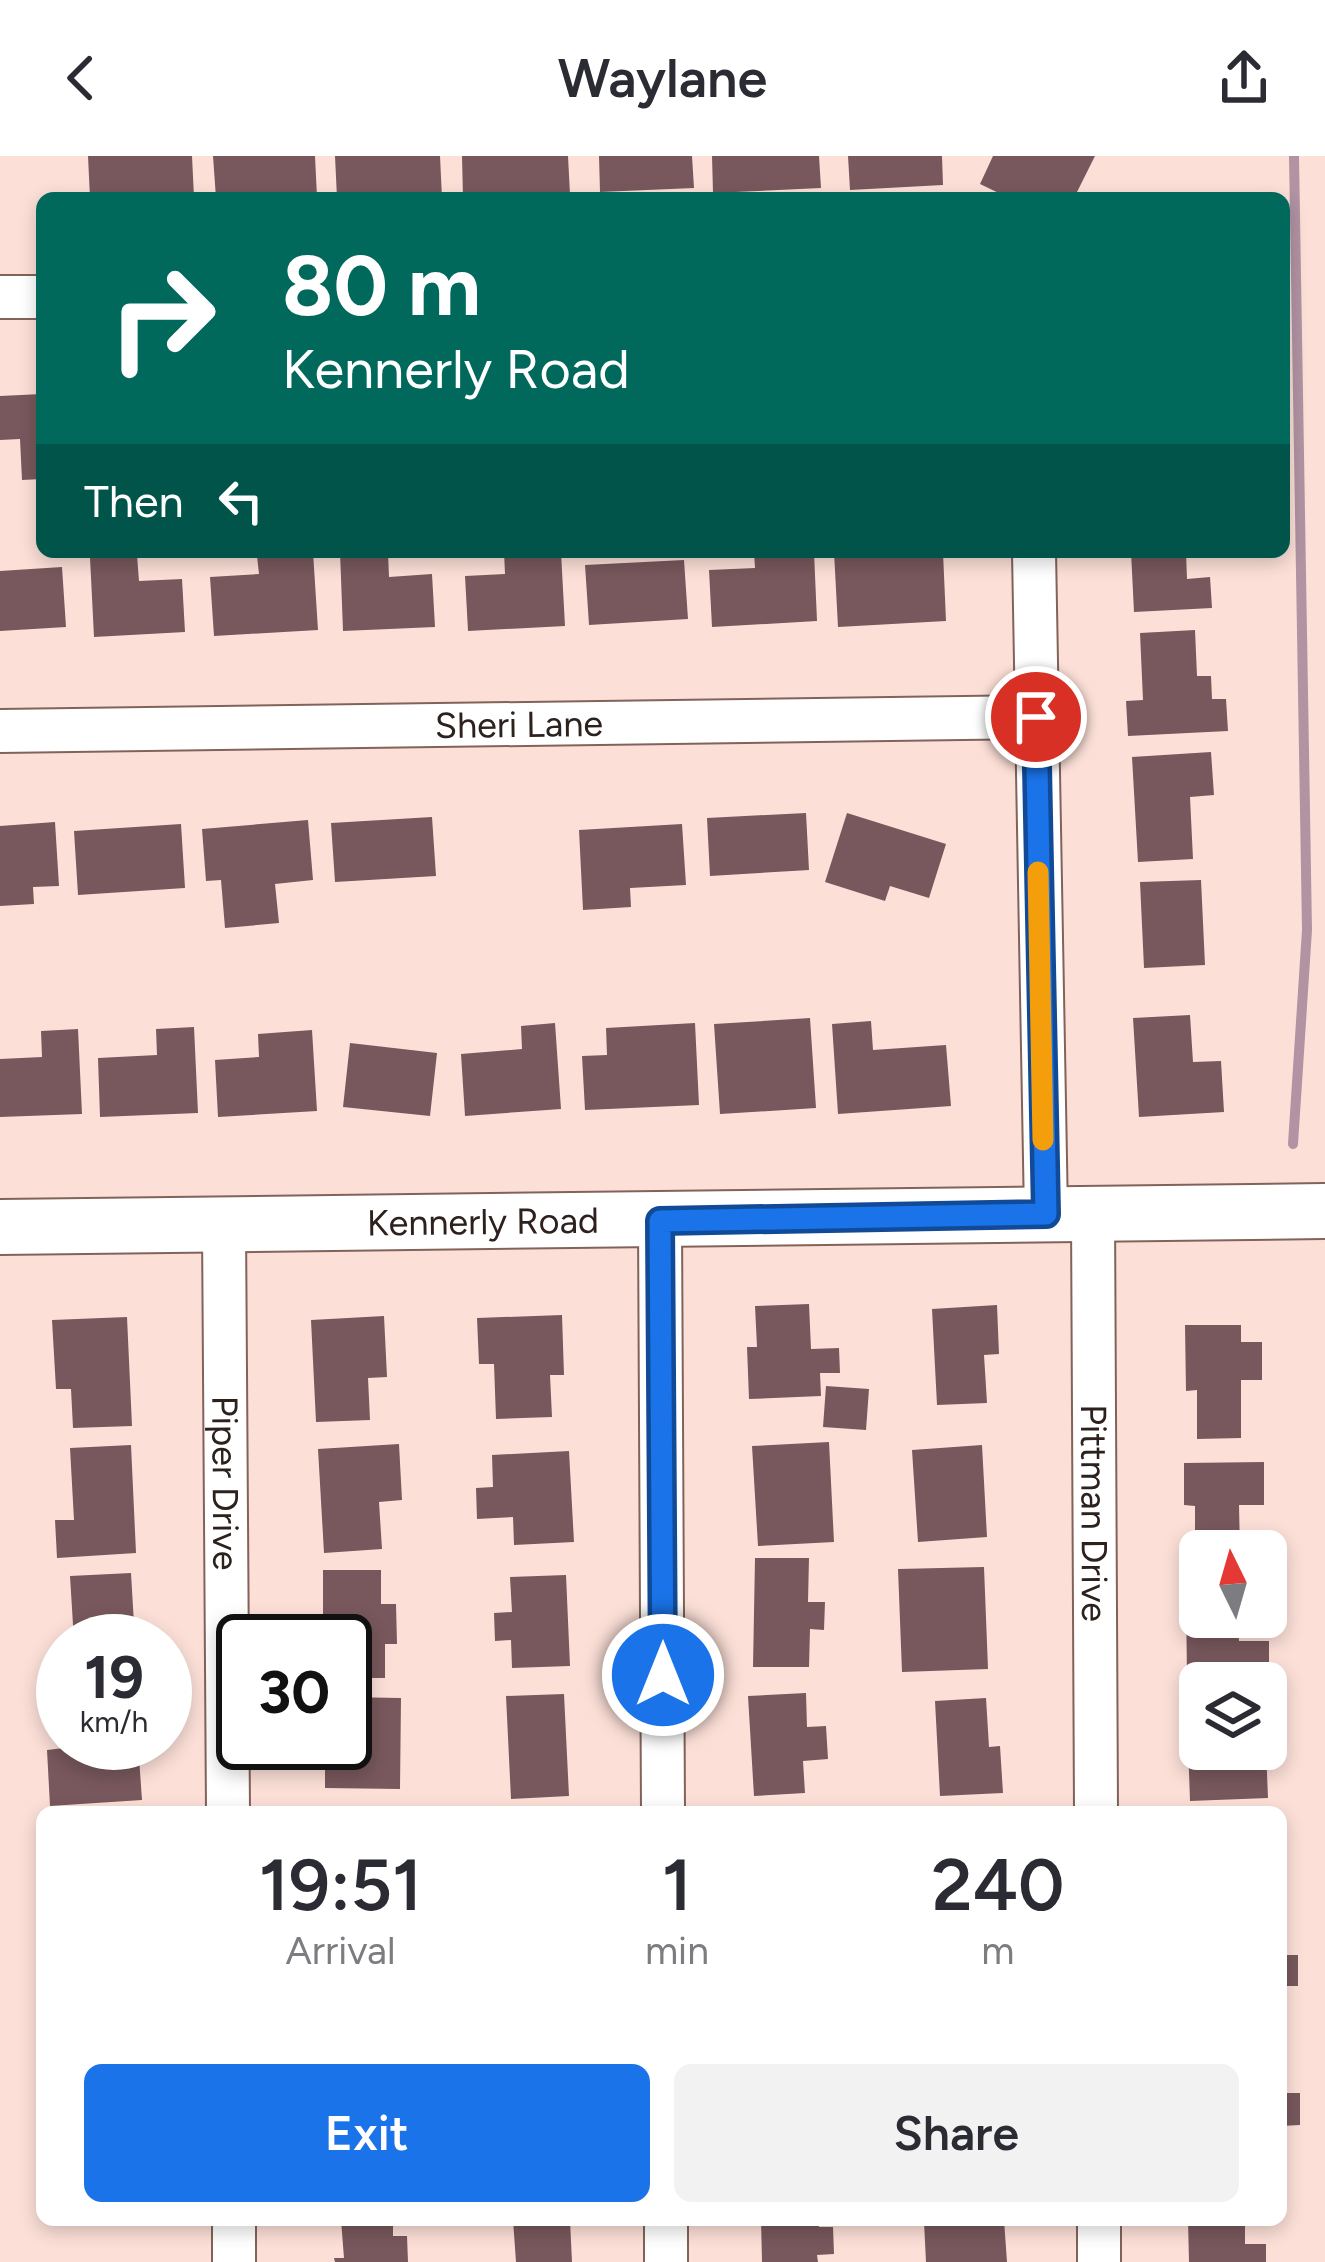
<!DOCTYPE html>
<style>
body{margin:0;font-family:Figtree,sans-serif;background:#f2f2f3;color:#2b2b33;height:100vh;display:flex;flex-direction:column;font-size:45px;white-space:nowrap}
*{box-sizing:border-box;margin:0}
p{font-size:39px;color:#7c7c81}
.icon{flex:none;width:66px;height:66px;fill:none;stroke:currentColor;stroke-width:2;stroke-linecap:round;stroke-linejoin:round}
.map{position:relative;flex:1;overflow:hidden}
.side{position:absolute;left:36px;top:1650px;width:1251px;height:420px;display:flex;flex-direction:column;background:#fff;border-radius:18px;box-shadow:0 6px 18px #0003}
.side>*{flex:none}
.guide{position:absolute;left:36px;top:36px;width:1254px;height:366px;border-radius:18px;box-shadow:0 6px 18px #0003;background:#00695c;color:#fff;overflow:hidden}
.needle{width:78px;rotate:355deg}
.fabs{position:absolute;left:1179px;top:1374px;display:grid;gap:24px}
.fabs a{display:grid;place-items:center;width:108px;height:108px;border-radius:18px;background:#fff;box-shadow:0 6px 18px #0003;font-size:60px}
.speed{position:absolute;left:36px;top:1458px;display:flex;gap:24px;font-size:60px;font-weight:700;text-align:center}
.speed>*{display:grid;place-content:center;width:156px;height:156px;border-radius:50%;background:#fff;box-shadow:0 6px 18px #0003;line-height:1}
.speed small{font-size:30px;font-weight:400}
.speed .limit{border:6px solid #111;border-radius:18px;background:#fff;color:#111}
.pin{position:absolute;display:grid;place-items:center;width:102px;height:102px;color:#fff;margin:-51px;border:6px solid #fff;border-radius:50%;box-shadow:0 3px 12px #0007}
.me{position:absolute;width:132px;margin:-66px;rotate:0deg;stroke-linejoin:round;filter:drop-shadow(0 0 9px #0008)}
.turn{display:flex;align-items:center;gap:42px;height:252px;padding:0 48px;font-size:54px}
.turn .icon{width:156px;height:156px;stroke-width:2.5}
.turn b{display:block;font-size:84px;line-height:102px}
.then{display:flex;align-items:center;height:114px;padding:0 48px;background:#0003;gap:24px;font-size:45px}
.eta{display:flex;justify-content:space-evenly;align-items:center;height:204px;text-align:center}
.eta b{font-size:72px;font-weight:600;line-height:84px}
.cta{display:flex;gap:24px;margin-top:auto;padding:24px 48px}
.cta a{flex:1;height:138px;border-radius:18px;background:#1a73e8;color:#fff;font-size:48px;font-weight:600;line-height:138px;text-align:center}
.cta a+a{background:#f2f2f3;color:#2b2b33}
header{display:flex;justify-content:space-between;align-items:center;height:156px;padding:0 48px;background:#fff;font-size:54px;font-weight:600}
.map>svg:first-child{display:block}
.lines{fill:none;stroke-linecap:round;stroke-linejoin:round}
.stream{stroke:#b193a3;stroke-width:10}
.building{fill:#78585c}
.minor-casing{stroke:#81635a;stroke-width:46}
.tertiary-casing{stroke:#81635a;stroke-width:58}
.minor{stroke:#fff;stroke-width:42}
.tertiary{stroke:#fff;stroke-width:54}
.route-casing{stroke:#114b97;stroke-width:30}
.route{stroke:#1a73e8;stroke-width:21}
.slow{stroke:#f59e0b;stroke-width:21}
.labels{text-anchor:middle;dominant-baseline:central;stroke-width:12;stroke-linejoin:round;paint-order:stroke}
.street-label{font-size:36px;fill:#2d211d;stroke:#fff1ec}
</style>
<header><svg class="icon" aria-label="back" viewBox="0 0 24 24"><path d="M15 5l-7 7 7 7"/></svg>Waylane<svg class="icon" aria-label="share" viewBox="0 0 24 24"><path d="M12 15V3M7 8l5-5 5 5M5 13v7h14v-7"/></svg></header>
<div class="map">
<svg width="1325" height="2106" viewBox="0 0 1325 2106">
<rect width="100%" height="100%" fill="#fce0d8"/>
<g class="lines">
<path class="stream" d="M 1293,988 L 1307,774 L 1294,0"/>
</g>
<path class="building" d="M 88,0 L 192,0 L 194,41 L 90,42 Z
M 213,0 L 315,0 L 317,41 L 216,42 Z
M 335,0 L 440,0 L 442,42 L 337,42 Z
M 462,0 L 568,0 L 570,38 L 463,42 Z
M 599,0 L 692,0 L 694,32 L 600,36 Z
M 712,0 L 819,0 L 821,32 L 713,37 Z
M 848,0 L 942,0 L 943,29 L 850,34 Z
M 993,0 L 1095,0 L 1074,42 L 1009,42 L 980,28 Z
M 42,238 L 42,323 L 22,324 L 20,283 L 0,284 L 0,240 Z
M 313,396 L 318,474 L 214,480 L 210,421 L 259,418 L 257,400 Z
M 340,396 L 388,396 L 389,421 L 432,418 L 435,471 L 343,475 Z
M 504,396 L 561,396 L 565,470 L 468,475 L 465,420 L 505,418 Z
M 754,396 L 814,396 L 817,465 L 712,471 L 709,414 L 755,412 Z
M 834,396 L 943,396 L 946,465 L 838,471 Z
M 1131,396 L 1186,396 L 1187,423 L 1210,421 L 1212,452 L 1134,456 Z
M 137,399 L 139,425 L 182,423 L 185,476 L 94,481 L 90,402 Z
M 684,404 L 688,463 L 589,469 L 585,409 Z
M 62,411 L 66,471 L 0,475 L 0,415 Z
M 1195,474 L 1197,520 L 1211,520 L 1212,543 L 1226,543 L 1228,575 L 1128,580 L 1126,545 L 1143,544 L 1140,477 Z
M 1211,596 L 1214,639 L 1190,641 L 1193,703 L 1138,706 L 1132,601 Z
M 806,657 L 809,714 L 710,720 L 707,662 Z
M 847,657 L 946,688 L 929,742 L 890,730 L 885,745 L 825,726 Z
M 432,661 L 436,720 L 335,726 L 331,667 Z
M 308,664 L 313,724 L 275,728 L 279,767 L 225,772 L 221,724 L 206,725 L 202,673 Z
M 55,666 L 59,730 L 33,731 L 34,748 L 0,750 L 0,670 Z
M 181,668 L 185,732 L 78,739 L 74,675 Z
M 682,668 L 686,729 L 630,732 L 631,751 L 583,754 L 579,674 Z
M 1201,724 L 1205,809 L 1144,812 L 1140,726 Z
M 1190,859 L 1193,906 L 1221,905 L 1224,956 L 1139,961 L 1133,862 Z
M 810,862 L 816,952 L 720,958 L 714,868 Z
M 871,865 L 873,894 L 946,889 L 951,950 L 838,958 L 832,868 Z
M 555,867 L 561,953 L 465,960 L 461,898 L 522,893 L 521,870 Z
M 695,867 L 699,949 L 585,954 L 582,900 L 607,899 L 606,872 Z
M 194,871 L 198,957 L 100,961 L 98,902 L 157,899 L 156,873 Z
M 78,873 L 82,958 L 0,961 L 0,903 L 42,901 L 41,875 Z
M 312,874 L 317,955 L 218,961 L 215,904 L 259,901 L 258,878 Z
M 350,887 L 437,897 L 430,960 L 343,951 Z
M 809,1148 L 811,1193 L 839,1192 L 840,1217 L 820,1217 L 821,1240 L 749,1243 L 747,1191 L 757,1191 L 755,1150 Z
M 997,1149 L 999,1198 L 984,1199 L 987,1247 L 937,1249 L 932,1153 Z
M 562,1159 L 564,1219 L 550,1219 L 552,1261 L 496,1263 L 494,1208 L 479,1208 L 477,1162 Z
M 384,1160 L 387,1221 L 368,1222 L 370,1264 L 316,1266 L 311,1164 Z
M 127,1161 L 132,1270 L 73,1272 L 71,1233 L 56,1233 L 52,1164 Z
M 1185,1169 L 1241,1169 L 1241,1186 L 1262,1186 L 1262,1224 L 1241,1224 L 1241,1282 L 1197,1283 L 1197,1234 L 1186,1235 Z
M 826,1230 L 869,1233 L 866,1274 L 823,1271 Z
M 829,1286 L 834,1386 L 758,1390 L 752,1290 Z
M 399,1288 L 402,1344 L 379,1346 L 382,1393 L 324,1397 L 318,1293 Z
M 131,1289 L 136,1397 L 57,1402 L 55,1364 L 74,1364 L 70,1292 Z
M 982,1289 L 987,1381 L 918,1386 L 912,1294 Z
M 569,1295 L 574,1386 L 514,1389 L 513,1361 L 477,1363 L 476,1332 L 493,1331 L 492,1299 Z
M 1264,1306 L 1264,1349 L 1239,1349 L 1240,1395 L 1200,1395 L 1200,1402 L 1195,1402 L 1195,1350 L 1184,1349 L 1184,1307 Z
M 755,1402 L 809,1402 L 808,1446 L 825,1446 L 824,1474 L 810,1473 L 809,1511 L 753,1511 Z
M 984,1411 L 988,1513 L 902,1516 L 898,1413 Z
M 323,1414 L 381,1414 L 381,1448 L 396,1448 L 397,1488 L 385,1488 L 385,1522 L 345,1522 L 345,1485 L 323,1485 Z
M 131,1417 L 135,1485 L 74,1485 L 70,1420 Z
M 566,1419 L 570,1510 L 512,1512 L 511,1484 L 495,1485 L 494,1457 L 512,1456 L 510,1421 Z
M 1186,1433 L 1200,1433 L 1200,1461 L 1238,1461 L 1239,1485 L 1269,1485 L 1269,1520 L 1187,1525 Z
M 806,1537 L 807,1571 L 826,1570 L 828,1603 L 803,1605 L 805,1637 L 754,1640 L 748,1540 Z
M 564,1538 L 569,1640 L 511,1643 L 506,1540 Z
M 345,1541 L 401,1542 L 400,1633 L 325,1632 L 325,1587 L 345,1587 Z
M 986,1542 L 989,1591 L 1000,1590 L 1003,1637 L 940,1640 L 935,1545 Z
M 1200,1557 L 1200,1593 L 1266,1593 L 1268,1642 L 1190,1645 L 1187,1558 Z
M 64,1587 L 138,1587 L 142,1644 L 50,1650 L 47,1594 L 64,1592 Z
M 1281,1799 L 1298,1799 L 1298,1830 L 1281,1830 Z
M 1281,1937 L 1300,1937 L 1300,1969 L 1281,1970 Z
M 341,2064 L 393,2064 L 393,2080 L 407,2080 L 408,2106 L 335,2106 L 334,2102 L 344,2102 Z
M 513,2064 L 570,2064 L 572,2106 L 516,2106 Z
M 761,2064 L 819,2064 L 819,2071 L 833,2071 L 834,2098 L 817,2099 L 818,2106 L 762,2106 Z
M 948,2064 L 1004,2064 L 1007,2106 L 926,2106 L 924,2066 Z
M 1188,2064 L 1245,2064 L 1245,2088 L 1266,2088 L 1266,2106 L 1189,2106 Z"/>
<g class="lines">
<defs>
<g id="minor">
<path d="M 0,141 L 42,141"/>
<path d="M 1034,396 L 1046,1058"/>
<path id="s1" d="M 0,575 L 1036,561"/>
<path id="s2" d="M 1093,1057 L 1096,1656"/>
<path d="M 660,1065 L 663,1656"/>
<path id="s3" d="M 224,1069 L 228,1656"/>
<path d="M 234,2064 L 234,2106"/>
<path d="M 666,2064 L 666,2106"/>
<path d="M 1099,2064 L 1099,2106"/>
</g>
<g id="tertiary">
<path id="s4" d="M 0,1071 L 1325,1055"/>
</g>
</defs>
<use href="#minor" class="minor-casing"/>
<use href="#tertiary" class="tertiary-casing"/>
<use href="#minor" class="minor"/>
<use href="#tertiary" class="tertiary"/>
</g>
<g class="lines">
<defs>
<path id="route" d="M 663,1519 L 660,1065 L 1046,1058 L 1036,561"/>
</defs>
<use href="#route" class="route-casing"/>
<use href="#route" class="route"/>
<path class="slow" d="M 1038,716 L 1043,984"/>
</g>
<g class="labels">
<g class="street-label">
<text stroke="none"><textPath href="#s1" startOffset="519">Sheri Lane</textPath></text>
<text stroke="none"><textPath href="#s4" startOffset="483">Kennerly Road</textPath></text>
<text stroke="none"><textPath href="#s3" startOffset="258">Piper Drive</textPath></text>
<text stroke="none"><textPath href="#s2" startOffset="300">Pittman Drive</textPath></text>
</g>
</g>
</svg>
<div class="fabs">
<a><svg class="needle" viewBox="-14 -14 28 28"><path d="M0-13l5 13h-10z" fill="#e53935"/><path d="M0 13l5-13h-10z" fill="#7c7c81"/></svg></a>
<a><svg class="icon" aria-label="layers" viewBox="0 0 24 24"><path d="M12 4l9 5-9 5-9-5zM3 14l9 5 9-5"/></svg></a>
</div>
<div class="speed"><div>19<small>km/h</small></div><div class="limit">30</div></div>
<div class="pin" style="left:1036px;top:561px;background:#d93025"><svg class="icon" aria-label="arrive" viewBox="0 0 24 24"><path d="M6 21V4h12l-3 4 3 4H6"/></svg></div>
<svg class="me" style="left:663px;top:1519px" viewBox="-20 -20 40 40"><circle r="17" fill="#1a73e8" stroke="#fff" stroke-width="3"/><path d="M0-11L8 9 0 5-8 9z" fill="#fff"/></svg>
<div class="guide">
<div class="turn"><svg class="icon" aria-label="right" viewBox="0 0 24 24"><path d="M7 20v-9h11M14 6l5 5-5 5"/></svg><div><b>80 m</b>Kennerly Road</div></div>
<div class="then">Then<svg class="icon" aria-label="left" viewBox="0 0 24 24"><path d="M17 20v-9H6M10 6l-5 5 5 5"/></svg></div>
</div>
<section class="side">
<div class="eta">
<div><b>19:51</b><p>Arrival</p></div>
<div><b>1</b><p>min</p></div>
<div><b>240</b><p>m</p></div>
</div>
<div class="cta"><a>Exit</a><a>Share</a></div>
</section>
</div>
